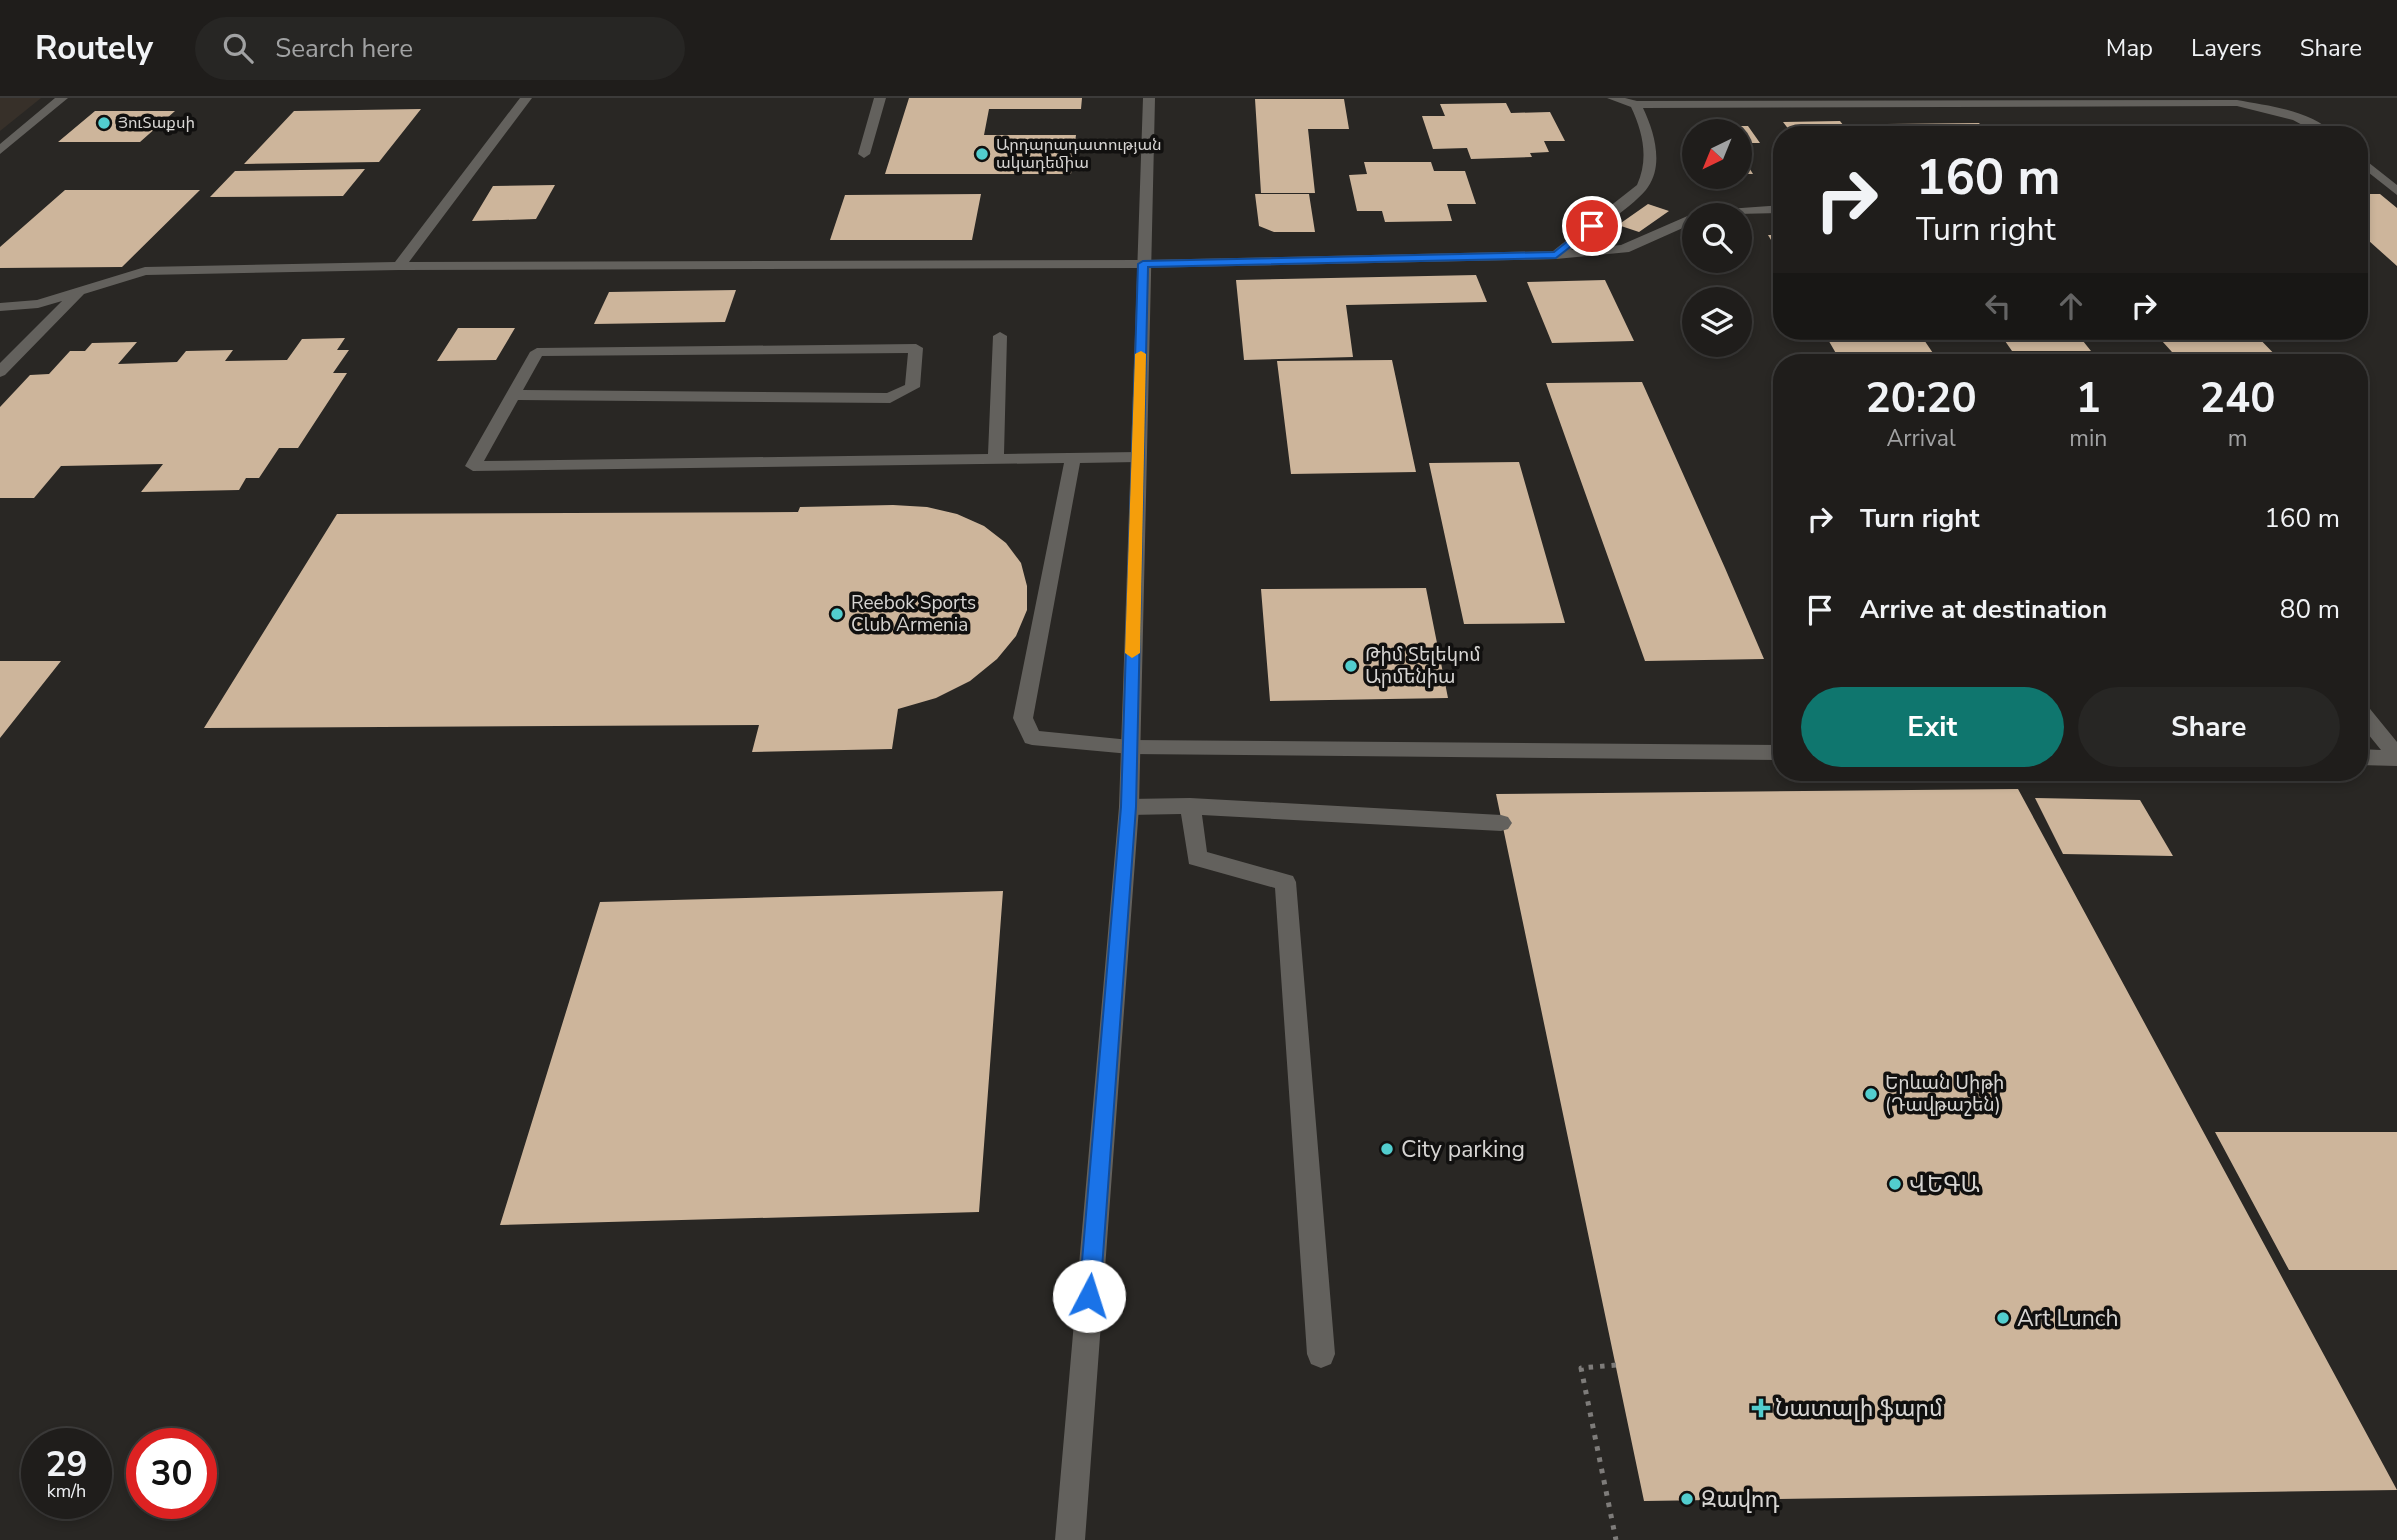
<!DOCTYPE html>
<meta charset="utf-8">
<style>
body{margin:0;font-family:"Nunito Sans","Noto Sans Armenian",sans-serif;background:#272624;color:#f1f3f6;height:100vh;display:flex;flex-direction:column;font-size:26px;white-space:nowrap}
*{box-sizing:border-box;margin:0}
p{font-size:23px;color:#a1a2a3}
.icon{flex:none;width:38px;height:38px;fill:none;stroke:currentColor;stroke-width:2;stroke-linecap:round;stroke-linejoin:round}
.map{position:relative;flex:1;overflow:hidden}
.details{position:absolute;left:1773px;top:256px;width:595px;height:427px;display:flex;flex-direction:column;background:#1f1d1b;border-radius:28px;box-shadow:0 4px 10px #0003,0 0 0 2px #3c3b3a}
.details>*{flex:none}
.hud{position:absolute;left:1773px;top:28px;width:595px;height:214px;border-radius:28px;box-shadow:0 4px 10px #0003,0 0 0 2px #3c3b3a;background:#1f1d1b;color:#f1f3f6;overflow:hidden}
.needle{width:46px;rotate:223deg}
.buttons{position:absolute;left:1682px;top:21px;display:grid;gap:14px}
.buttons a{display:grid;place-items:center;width:70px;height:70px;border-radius:50%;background:#1f1d1b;box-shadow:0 4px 10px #0003,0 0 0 2px #3c3b3a;font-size:35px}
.speed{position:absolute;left:21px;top:1330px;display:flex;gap:14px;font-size:35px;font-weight:700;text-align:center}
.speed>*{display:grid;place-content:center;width:91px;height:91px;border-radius:50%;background:#1f1d1b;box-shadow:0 4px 10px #0003,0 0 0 2px #3c3b3a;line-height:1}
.speed small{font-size:18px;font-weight:400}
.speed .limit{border:10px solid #d22;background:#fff;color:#111}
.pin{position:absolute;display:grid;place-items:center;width:60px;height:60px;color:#fff;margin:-30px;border:4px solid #fff;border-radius:50%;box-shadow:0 2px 7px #0007}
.me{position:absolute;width:77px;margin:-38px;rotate:5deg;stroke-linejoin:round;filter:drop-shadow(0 0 5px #0008)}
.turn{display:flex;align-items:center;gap:24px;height:147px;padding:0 28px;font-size:32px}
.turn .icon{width:91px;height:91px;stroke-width:2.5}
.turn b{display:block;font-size:49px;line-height:60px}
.lanes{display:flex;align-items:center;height:66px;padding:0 28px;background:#0003;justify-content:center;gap:35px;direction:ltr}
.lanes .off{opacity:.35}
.eta{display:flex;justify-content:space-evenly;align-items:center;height:119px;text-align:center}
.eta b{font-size:42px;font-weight:700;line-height:49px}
.cta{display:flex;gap:14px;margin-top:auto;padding:14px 28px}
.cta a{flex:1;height:80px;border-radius:42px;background:#0f766e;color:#fff;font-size:28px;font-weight:700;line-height:80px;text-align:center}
.cta a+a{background:#272624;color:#f1f3f6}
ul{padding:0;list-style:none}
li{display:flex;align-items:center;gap:21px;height:91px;padding:0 28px}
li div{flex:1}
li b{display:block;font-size:26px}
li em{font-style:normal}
header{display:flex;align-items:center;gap:42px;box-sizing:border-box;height:98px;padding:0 35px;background:#1f1d1b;border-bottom:2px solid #3c3b3a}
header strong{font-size:33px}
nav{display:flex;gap:38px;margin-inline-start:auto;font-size:24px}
.search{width:490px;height:63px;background:#272624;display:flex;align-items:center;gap:18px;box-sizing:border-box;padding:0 24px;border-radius:38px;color:#a1a2a3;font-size:26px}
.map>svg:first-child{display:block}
.built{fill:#373029}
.building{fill:#cdb59b}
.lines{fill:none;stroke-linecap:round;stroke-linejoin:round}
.path{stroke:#7e7c7a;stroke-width:5;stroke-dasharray:4.5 7;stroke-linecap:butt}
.service{fill:#63615d;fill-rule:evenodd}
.minor{fill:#63615d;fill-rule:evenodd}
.route{fill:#1a73e8;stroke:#114b97;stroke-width:2}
.slow{fill:#f59e0b}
.poi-dot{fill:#52cdce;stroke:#11100f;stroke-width:2.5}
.labels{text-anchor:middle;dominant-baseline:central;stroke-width:7;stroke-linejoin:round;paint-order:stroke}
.far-poi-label{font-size:16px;fill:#d7d5d3;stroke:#11100f;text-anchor:start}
.poi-label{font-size:19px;fill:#d7d5d3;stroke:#11100f;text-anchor:start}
.near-poi-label{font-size:23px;fill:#d7d5d3;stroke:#11100f;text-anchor:start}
</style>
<header>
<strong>Routely</strong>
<div class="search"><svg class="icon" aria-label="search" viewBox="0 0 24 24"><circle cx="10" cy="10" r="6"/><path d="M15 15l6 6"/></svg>Search here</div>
<nav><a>Map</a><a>Layers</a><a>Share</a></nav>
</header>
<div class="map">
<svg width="2397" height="1442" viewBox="0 0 2397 1442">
<rect width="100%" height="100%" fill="#292724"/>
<path class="built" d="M 0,0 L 41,0 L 0,33 Z"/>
<path class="building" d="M 909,0 L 1082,0 L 1081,11 L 989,11 L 984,37 L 1076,37 L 1071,76 L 885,76 Z
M 1255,1 L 1344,1 L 1349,31 L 1308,31 L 1315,95 L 1261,95 Z
M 1506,5 L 1511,15 L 1550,14 L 1565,43 L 1544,43 L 1549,54 L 1530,55 L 1532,59 L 1471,61 L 1467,50 L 1433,51 L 1422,18 L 1445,18 L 1440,6 Z
M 421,11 L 379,64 L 244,66 L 294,13 Z
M 95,13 L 175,13 L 140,44 L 58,44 Z
M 1840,23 L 1851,37 L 1793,37 L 1783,24 Z
M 1979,25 L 1989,37 L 1896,37 L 1887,26 Z
M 2087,27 L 2121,27 L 2130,37 L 2096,37 Z
M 1726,28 L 1748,28 L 1760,45 L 1740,45 L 1740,33 L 1730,33 Z
M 2012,32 L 2062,32 L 2066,37 L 2016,37 Z
M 1740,55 L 1753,76 L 1740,76 Z
M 1364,64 L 1431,64 L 1434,73 L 1465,73 L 1476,106 L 1447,106 L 1452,123 L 1385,124 L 1382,113 L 1357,113 L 1349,77 L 1367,76 Z
M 365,71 L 343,98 L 210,99 L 235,73 Z
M 555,87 L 536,121 L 472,123 L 493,88 Z
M 65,92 L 200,92 L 122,169 L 0,170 L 0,149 Z
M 981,96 L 972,142 L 830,142 L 845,97 Z
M 1255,96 L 1309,96 L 1315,134 L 1274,134 L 1259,128 Z
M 2359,96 L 2380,96 L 2397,110 L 2397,168 L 2359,134 Z
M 1648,106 L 1669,113 L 1639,134 L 1618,127 Z
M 1768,137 L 1782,137 L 1782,160 Z
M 1476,177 L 1487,204 L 1346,207 L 1353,259 L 1244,262 L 1236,182 Z
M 1605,182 L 1634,243 L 1552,245 L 1527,184 Z
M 736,192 L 725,224 L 594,226 L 609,194 Z
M 458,230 L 515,230 L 496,262 L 437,263 Z
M 1823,233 L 1918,233 L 1939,264 L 1841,264 Z
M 1998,233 L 2075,233 L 2091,253 L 2012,253 Z
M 2153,233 L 2252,233 L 2282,264 L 2181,264 Z
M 345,240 L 337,252 L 349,252 L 333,275 L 347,275 L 298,350 L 279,350 L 259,380 L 246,380 L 239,392 L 141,394 L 163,366 L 61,368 L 34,400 L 0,400 L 0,309 L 30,277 L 49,276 L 70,253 L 85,253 L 92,245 L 137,244 L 118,266 L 177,264 L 186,253 L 233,252 L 225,263 L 287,262 L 302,241 Z
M 1392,262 L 1416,374 L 1291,376 L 1277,263 Z
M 1642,284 L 1725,470 L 1764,561 L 1645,563 L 1546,285 Z
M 1519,364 L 1565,525 L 1464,526 L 1429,365 Z
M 893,407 L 927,409 L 957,416 L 984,428 L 1006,445 L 1021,465 L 1027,488 L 1027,512 L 1016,538 L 997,561 L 970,583 L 936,600 L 898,611 L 892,651 L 752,654 L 759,627 L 204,630 L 337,416 L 798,414 L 800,409 Z
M 1426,490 L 1448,600 L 1270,603 L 1261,491 Z
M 0,563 L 61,563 L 0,640 Z
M 2018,691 L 2397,1392 L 1644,1403 L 1496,696 Z
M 2035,700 L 2140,702 L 2173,758 L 2063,756 Z
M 1003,793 L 979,1114 L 500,1127 L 600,804 Z
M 2215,1034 L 2397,1034 L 2397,1172 L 2289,1172 Z"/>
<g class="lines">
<path class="path" d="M 1616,1267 L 1581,1270 L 1616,1442"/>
<path class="service" d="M 55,0 L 68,0 L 0,56 L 0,46 Z
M 520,0 L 532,0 L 409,164 L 1143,162 L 1553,153 L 1637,87 C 1649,61 1643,34 1631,9 L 1607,0 L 1625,0 L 1637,3 L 2237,2 C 2269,8 2311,12 2335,37 L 2321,37 L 2293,22 L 2237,8 L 1643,10 C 1654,33 1664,66 1648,89 C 1638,105 1588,138 1571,152 L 1621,147 L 1699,113 L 1782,107 L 1782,115 L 1694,117 L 1694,125 L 1629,154 L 1556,161 L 1143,170 L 399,172 L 146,177 L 84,196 L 5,277 L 0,279 L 0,265 L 62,203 L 38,210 L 0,213 L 0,205 L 37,202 L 145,169 L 395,164 Z
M 874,0 L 886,0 L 870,56 L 864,60 L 858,56 Z
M 2359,57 L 2397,87 L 2397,97 L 2359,67 Z
M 1000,234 L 1007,238 L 1004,356 L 1138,354 L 1146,359 L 1138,364 L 1080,365 L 1033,620 L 1039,633 L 1130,642 L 1782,647 L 1782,662 L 1130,656 L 1032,647 L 1025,645 L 1013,620 L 1064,365 L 473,373 L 465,368 L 530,254 L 537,250 L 916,246 L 923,250 L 920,289 L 890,305 L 518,302 L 484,363 L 988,356 L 993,238 ZM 908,255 L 905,287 L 887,295 L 523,292 L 542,258 Z
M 2359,604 L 2366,606 L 2397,644 L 2397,668 L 2359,667 L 2359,651 L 2381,652 L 2359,625 Z
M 1190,700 L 1501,717 L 1508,719 L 1512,725 L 1508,731 L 1501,733 L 1202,717 L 1207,754 L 1293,778 L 1296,784 L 1335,1256 L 1331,1266 L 1321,1270 L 1311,1266 L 1307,1256 L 1275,790 L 1189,766 L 1181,716 L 1129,717 L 1122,715 L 1119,709 L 1122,703 L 1129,701 Z"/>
<path class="minor" d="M 1143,0 L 1155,0 L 1139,709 L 1085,1442 L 1055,1442 L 1119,709 Z"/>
</g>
<path class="route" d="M 1589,126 L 1597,128 L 1556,160 L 1148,169 L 1136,709 L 1100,1198 L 1097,1205 L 1089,1208 L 1082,1205 L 1079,1198 L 1121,709 L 1138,166 L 1143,163 L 1554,154 Z"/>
<path class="slow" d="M 1141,253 L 1146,256 L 1140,555 L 1132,560 L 1125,555 L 1135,256 Z"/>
<g class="poi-dot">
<circle cx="104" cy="25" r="7"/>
<circle cx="982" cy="56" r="7"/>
<circle cx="837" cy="516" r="7"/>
<circle cx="1351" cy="568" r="7"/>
<circle cx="1871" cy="996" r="7"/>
<circle cx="1387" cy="1051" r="7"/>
<circle cx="1895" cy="1086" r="7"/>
<circle cx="2003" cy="1220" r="7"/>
<path d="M1757.5 1299.5h7v7h7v7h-7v7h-7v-7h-7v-7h7z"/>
<circle cx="1687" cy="1401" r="7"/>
</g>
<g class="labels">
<g class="far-poi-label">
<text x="118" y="25">ՅուՏաքսի</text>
<text x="996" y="47">Արդարադատության<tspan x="996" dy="18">ակադեմիա</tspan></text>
</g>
<g class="poi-label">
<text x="851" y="505">Reebok Sports<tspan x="851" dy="22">Club Armenia</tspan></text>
<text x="1365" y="557">Թիմ Տելեկոմ<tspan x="1365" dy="22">Արմենիա</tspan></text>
<text x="1885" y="985">Երևան Սիթի<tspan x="1885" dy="22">(Դավթաշեն)</tspan></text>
</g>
<g class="near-poi-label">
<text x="1401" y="1051">City parking</text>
<text x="1909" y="1086">ՎԵԳԱ</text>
<text x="2017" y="1220">Art Lunch</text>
<text x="1775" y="1310">Նատալի ֆարմ</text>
<text x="1701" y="1401">Զավոդ</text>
</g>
</g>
</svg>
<div class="buttons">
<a><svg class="needle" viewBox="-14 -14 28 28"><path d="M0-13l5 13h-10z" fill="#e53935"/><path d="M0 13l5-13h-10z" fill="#a1a2a3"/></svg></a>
<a><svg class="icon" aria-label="search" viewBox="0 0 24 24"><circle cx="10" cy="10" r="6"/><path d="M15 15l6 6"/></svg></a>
<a><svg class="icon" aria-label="layers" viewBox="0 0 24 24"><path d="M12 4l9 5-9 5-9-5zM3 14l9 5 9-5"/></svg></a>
</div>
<div class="speed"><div>29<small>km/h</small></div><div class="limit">30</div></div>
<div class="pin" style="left:1592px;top:128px;background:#d93025"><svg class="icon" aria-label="arrive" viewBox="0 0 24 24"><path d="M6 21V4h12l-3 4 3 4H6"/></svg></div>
<svg class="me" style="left:1089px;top:1198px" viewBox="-20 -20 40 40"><circle r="19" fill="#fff"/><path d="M0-13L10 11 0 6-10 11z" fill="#1a73e8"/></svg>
<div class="hud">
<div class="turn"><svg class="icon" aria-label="right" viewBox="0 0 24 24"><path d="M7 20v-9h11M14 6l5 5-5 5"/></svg><div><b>160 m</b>Turn right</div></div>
<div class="lanes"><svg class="icon off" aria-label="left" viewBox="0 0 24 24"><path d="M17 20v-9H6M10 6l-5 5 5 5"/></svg><svg class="icon off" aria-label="ahead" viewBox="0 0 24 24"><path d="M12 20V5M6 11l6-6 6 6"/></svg><svg class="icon" aria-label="right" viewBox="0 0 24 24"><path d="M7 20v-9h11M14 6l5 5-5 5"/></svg></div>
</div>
<section class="details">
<div class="eta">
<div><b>20:20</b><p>Arrival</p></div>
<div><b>1</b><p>min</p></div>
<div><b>240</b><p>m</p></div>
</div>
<ul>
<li><svg class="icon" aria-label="right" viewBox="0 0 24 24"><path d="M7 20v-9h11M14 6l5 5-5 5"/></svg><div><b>Turn right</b></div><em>160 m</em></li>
<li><svg class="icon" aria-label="arrive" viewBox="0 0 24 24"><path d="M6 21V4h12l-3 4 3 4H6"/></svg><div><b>Arrive at destination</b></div><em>80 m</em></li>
</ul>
<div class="cta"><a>Exit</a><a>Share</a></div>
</section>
</div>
